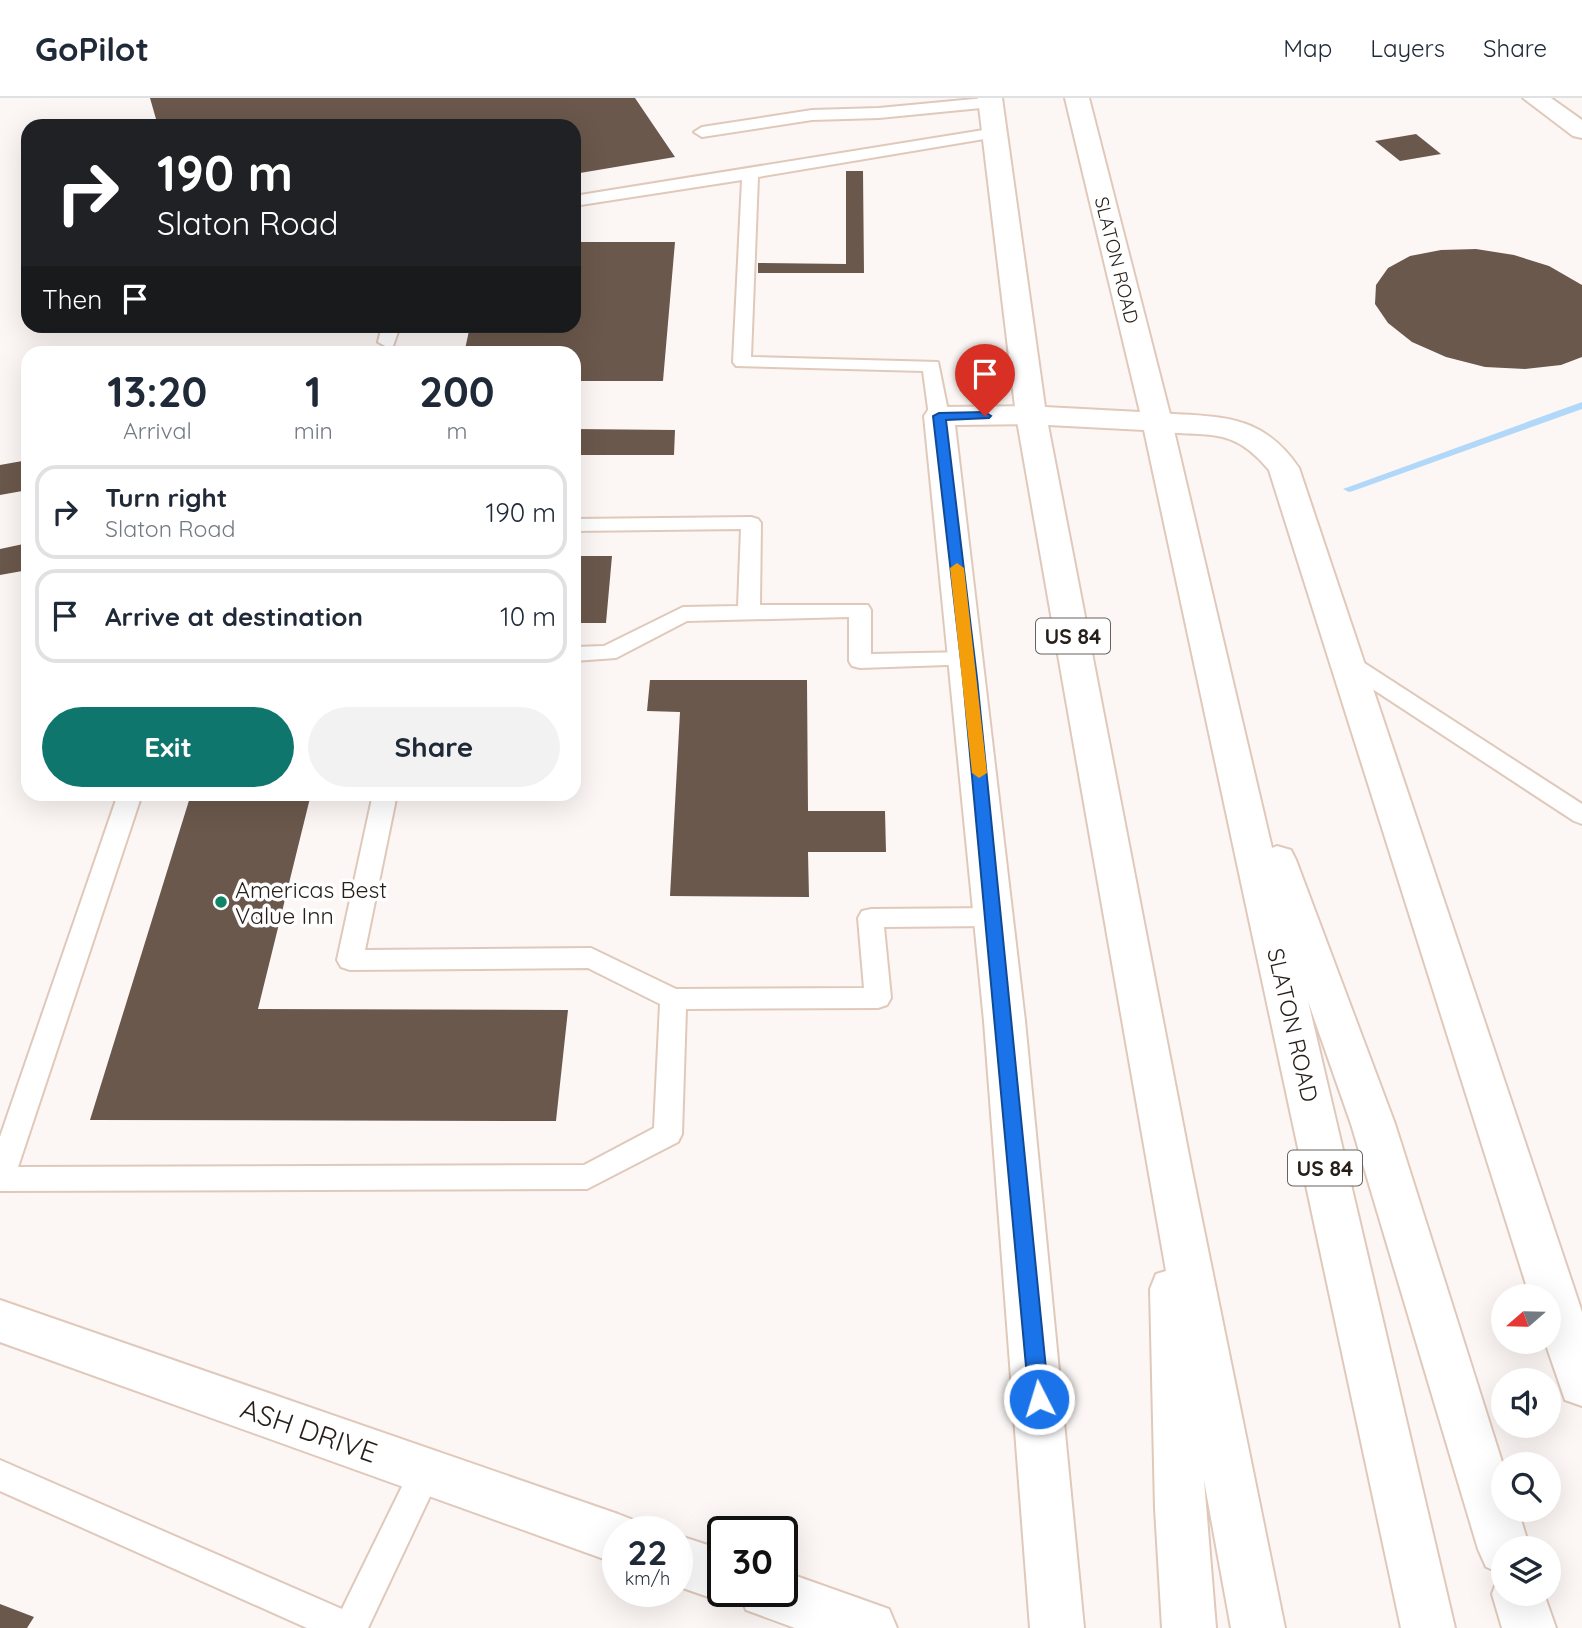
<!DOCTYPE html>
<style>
body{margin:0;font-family:Quicksand,sans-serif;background:#f2f2f3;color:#1f2937;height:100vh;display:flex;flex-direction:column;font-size:26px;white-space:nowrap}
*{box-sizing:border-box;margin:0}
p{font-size:23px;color:#747a83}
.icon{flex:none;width:38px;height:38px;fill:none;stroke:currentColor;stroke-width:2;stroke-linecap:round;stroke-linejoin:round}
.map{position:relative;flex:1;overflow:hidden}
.details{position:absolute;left:21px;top:248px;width:560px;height:455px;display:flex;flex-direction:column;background:#fff;border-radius:21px;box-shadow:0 7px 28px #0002}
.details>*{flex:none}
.top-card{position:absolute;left:21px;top:21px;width:560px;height:214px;border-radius:21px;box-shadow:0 7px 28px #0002;background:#202124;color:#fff;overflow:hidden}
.needle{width:46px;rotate:250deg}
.buttons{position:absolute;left:1491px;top:1186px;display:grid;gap:14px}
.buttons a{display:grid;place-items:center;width:70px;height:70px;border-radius:50%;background:#fff;box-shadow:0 7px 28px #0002;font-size:35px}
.speed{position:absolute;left:602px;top:1418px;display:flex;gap:14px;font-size:35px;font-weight:700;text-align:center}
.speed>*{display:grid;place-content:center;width:91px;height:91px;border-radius:50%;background:#fff;box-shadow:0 7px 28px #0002;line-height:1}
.speed small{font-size:18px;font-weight:400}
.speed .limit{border:4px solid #111;border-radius:10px;background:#fff;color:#111}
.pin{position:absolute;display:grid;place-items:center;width:60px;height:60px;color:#fff;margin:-72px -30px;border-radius:50% 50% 50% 0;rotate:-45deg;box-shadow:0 0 7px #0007}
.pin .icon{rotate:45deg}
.me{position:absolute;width:77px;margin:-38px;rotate:355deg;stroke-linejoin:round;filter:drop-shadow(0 0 5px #0008)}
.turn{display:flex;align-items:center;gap:24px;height:147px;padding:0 21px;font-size:32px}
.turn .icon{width:91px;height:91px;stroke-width:2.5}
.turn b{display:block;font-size:49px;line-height:60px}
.then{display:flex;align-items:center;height:66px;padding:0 21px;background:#0003;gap:14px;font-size:26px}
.eta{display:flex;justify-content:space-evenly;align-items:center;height:119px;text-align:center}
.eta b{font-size:42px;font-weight:800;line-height:49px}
.action{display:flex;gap:14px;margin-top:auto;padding:14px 21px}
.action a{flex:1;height:80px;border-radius:42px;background:#0f766e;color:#fff;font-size:28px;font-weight:800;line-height:80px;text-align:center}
.action a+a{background:#f2f2f3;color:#1f2937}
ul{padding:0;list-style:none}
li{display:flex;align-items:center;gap:21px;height:94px;margin:0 14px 10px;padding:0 7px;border:4px solid #e0e1e3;border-radius:21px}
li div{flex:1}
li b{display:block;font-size:26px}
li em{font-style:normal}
header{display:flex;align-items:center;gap:42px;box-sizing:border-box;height:98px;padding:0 35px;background:#fff;border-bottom:2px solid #e0e1e3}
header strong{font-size:33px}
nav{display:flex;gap:38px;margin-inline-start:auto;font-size:24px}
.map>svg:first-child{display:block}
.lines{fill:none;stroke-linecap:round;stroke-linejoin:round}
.stream{fill:#b1d8f9;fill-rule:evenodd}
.building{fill:#6b584c}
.lane-casing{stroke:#e0c9bb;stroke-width:4}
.street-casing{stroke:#e0c9bb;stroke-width:4}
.secondary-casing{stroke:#e0c9bb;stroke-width:4}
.highway-casing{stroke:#e0c9bb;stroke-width:4}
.lane{fill:#fff;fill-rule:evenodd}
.street{fill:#fff;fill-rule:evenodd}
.secondary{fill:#fff;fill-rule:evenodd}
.highway{fill:#fff;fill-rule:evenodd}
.route{fill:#1a73e8;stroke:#114b97;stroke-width:2}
.slow{fill:#f59e0b}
.poi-dot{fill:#0f8565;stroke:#fff;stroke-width:2.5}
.labels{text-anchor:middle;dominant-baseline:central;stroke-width:7;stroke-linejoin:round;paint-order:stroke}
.far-street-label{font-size:19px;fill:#261e19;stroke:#fff}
.shield{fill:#fff;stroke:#67625e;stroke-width:2}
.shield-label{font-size:21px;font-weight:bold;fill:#261e19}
.poi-label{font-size:23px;fill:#261e19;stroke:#fff;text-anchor:start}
.street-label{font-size:23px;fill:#261e19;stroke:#fff}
.near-street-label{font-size:28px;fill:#261e19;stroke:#fff}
</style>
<header>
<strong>GoPilot</strong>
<nav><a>Map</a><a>Layers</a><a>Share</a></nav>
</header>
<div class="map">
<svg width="1582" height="1530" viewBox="0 0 1582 1530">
<rect width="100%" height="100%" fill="#fcf7f5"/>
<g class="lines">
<path class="stream" d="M 1582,304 L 1582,311 L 1353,393 L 1349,394 L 1343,391 Z"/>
</g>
<path class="building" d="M 150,0 L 635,0 L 675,59 L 574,76 L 574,28 L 158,28 Z
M 1416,36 L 1441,56 L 1400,63 L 1375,43 Z
M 846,73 L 863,73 L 864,175 L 758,175 L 758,165 L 846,166 Z
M 574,144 L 675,144 L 663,283 L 574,283 L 574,256 L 464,256 L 470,228 L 574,228 Z
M 1476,151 L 1514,157 L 1549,168 L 1582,187 L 1582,259 L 1561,267 L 1525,271 L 1485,269 L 1446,259 L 1412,244 L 1388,225 L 1375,206 L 1376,187 L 1388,170 L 1410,158 L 1441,152 Z
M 574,331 L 675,332 L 674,357 L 574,357 Z
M 28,362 L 28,392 L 0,397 L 0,367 Z
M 28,445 L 28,472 L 0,477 L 0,451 Z
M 574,458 L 612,458 L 606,525 L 574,525 Z
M 650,582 L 807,582 L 808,713 L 885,713 L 886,754 L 808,754 L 809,799 L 670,798 L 680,614 L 647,613 Z
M 191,696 L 311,696 L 258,911 L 568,912 L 556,1023 L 90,1022 Z
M 0,1506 L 34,1519 L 27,1530 L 0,1530 Z"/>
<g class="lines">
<defs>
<path id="lane" d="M 985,0 L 996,1 L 999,4 L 991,9 L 879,20 L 812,22 L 702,39 L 694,34 L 702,29 L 812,12 L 879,10 Z
M 996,30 L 1002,32 L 1004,35 L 1002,38 L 758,79 L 751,259 L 938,264 L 949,318 L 939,324 L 929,318 L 923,273 L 736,268 L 733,264 L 742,82 L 574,108 L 574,98 Z
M 382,228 L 400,228 L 393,248 L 387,249 L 378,244 Z
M 751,419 L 758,421 L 761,425 L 760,507 L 868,507 L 871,512 L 871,556 L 968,554 L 976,556 L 979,561 L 976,566 L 860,570 L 852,568 L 849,563 L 849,519 L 687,523 L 616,560 L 574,563 L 574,549 L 604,548 L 683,509 L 738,508 L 741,431 L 574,433 L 574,421 Z
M 1347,557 L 1355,559 L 1582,706 L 1582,726 L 1574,723 L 1339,569 L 1336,564 L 1339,559 Z
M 118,696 L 142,696 L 18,1069 L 584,1067 L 654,1030 L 660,906 L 588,870 L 350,872 L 341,869 L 337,862 L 373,696 L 397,696 L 365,852 L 591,850 L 676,891 L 864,890 L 858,820 L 862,813 L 871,811 L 993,810 L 1002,812 L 1006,819 L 1002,826 L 993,828 L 884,829 L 891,900 L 887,907 L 878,910 L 686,911 L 682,1036 L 678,1044 L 587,1091 L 0,1093 L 0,1039 Z
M 426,1358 L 437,1362 L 442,1373 L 368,1530 L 307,1530 L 0,1393 L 0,1362 L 342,1511 L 415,1362 Z"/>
<path id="street" d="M 1031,308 L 1042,311 L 1046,317 L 1042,323 L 1031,326 L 955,327 L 1025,923 L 1084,1530 L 1030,1530 L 984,923 L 924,318 L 928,312 L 939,309 Z
M 1157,315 C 1218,319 1261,314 1299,370 L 1582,1214 L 1582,1308 L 1565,1302 L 1545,1244 L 1549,1244 L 1549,1199 L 1530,1199 L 1269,372 C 1227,321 1201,344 1146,330 L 1142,324 L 1146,318 Z
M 0,1202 L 618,1416 L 636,1423 L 640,1433 L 618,1433 L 618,1466 L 0,1244 Z
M 677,1437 L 723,1452 L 723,1493 L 782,1493 L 782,1473 L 889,1511 L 897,1530 L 795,1530 L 746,1512 L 740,1497 L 723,1504 L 677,1488 Z"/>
<path id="secondary" d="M 1523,0 L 1551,0 L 1582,22 L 1582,40 L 1573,38 Z"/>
<path id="highway" d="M 978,0 L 1002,0 L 1045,309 L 1140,314 L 1065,0 L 1089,0 L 1172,324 L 1272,750 L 1277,748 L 1291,752 L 1296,762 L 1395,1026 L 1503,1367 L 1503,1412 L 1518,1412 L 1530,1451 L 1503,1451 L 1503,1496 L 1544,1496 L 1556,1530 L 1502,1530 L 1492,1496 L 1499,1477 L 1503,1476 L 1486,1469 L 1478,1451 L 1351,1026 L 1308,903 L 1455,1530 L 1401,1530 L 1144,332 L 1048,327 L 1192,1073 L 1285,1530 L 1231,1530 L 1204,1382 L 1216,1530 L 1162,1530 L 1155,1410 L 1150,1191 L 1156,1176 L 1166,1173 L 1016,317 Z"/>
</defs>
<use href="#lane" class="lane-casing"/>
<use href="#street" class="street-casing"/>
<use href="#secondary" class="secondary-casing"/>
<use href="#highway" class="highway-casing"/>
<use href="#lane" class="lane"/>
<use href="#street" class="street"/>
<use href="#secondary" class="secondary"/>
<use href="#highway" class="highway"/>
</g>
<path class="route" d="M 985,314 L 991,318 L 989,320 L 946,322 L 977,580 L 1049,1301 L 1046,1308 L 1039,1311 L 1032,1308 L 1029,1301 L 963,580 L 933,318 L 939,315 Z"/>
<path class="slow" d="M 957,465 L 964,470 L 987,675 L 979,680 L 972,675 L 950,470 Z"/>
<circle class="poi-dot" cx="221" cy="804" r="7"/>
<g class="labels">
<g class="far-street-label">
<text transform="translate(1117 162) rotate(76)">SLATON ROAD</text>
</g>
<g class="shield">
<rect x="1036" y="520.5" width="74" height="35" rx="5"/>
<rect x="1288" y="1052.5" width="74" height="35" rx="5"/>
</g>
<g class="shield-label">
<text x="1073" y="538">US 84</text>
<text x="1325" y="1070">US 84</text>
</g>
<g class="poi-label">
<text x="235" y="791">Americas Best<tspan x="235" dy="26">Value Inn</tspan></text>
</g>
<g class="street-label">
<text transform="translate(1293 927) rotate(77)">SLATON ROAD</text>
</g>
<g class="near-street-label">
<text transform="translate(309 1332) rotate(19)">ASH DRIVE</text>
</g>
</g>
</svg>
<div class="buttons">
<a><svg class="needle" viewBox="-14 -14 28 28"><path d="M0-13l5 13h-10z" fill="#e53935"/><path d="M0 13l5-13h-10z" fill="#747a83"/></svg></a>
<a><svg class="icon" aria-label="sound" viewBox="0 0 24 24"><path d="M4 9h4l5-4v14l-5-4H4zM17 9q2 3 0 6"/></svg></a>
<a><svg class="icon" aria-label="search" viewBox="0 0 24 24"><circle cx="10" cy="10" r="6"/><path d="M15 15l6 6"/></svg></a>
<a><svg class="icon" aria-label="layers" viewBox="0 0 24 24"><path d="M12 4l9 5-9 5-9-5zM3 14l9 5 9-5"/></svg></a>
</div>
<div class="speed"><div>22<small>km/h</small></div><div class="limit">30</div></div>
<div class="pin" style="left:985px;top:318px;background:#d93025"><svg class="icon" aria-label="arrive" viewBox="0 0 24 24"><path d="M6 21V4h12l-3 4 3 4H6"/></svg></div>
<svg class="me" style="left:1039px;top:1301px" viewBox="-20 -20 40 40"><circle r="17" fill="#1a73e8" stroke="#fff" stroke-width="3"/><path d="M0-11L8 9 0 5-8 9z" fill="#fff"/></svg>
<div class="top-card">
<div class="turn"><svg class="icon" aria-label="right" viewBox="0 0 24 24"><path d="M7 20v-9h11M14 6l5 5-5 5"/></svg><div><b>190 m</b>Slaton Road</div></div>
<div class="then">Then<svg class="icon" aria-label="arrive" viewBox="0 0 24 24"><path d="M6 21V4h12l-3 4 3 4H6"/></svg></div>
</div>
<section class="details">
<div class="eta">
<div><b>13:20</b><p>Arrival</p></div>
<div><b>1</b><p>min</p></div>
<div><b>200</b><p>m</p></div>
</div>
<ul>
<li><svg class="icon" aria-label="right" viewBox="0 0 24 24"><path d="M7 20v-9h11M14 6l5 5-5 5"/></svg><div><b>Turn right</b><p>Slaton Road</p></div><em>190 m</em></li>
<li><svg class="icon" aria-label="arrive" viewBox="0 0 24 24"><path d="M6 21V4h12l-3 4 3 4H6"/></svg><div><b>Arrive at destination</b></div><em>10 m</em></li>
</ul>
<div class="action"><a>Exit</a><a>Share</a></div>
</section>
</div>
